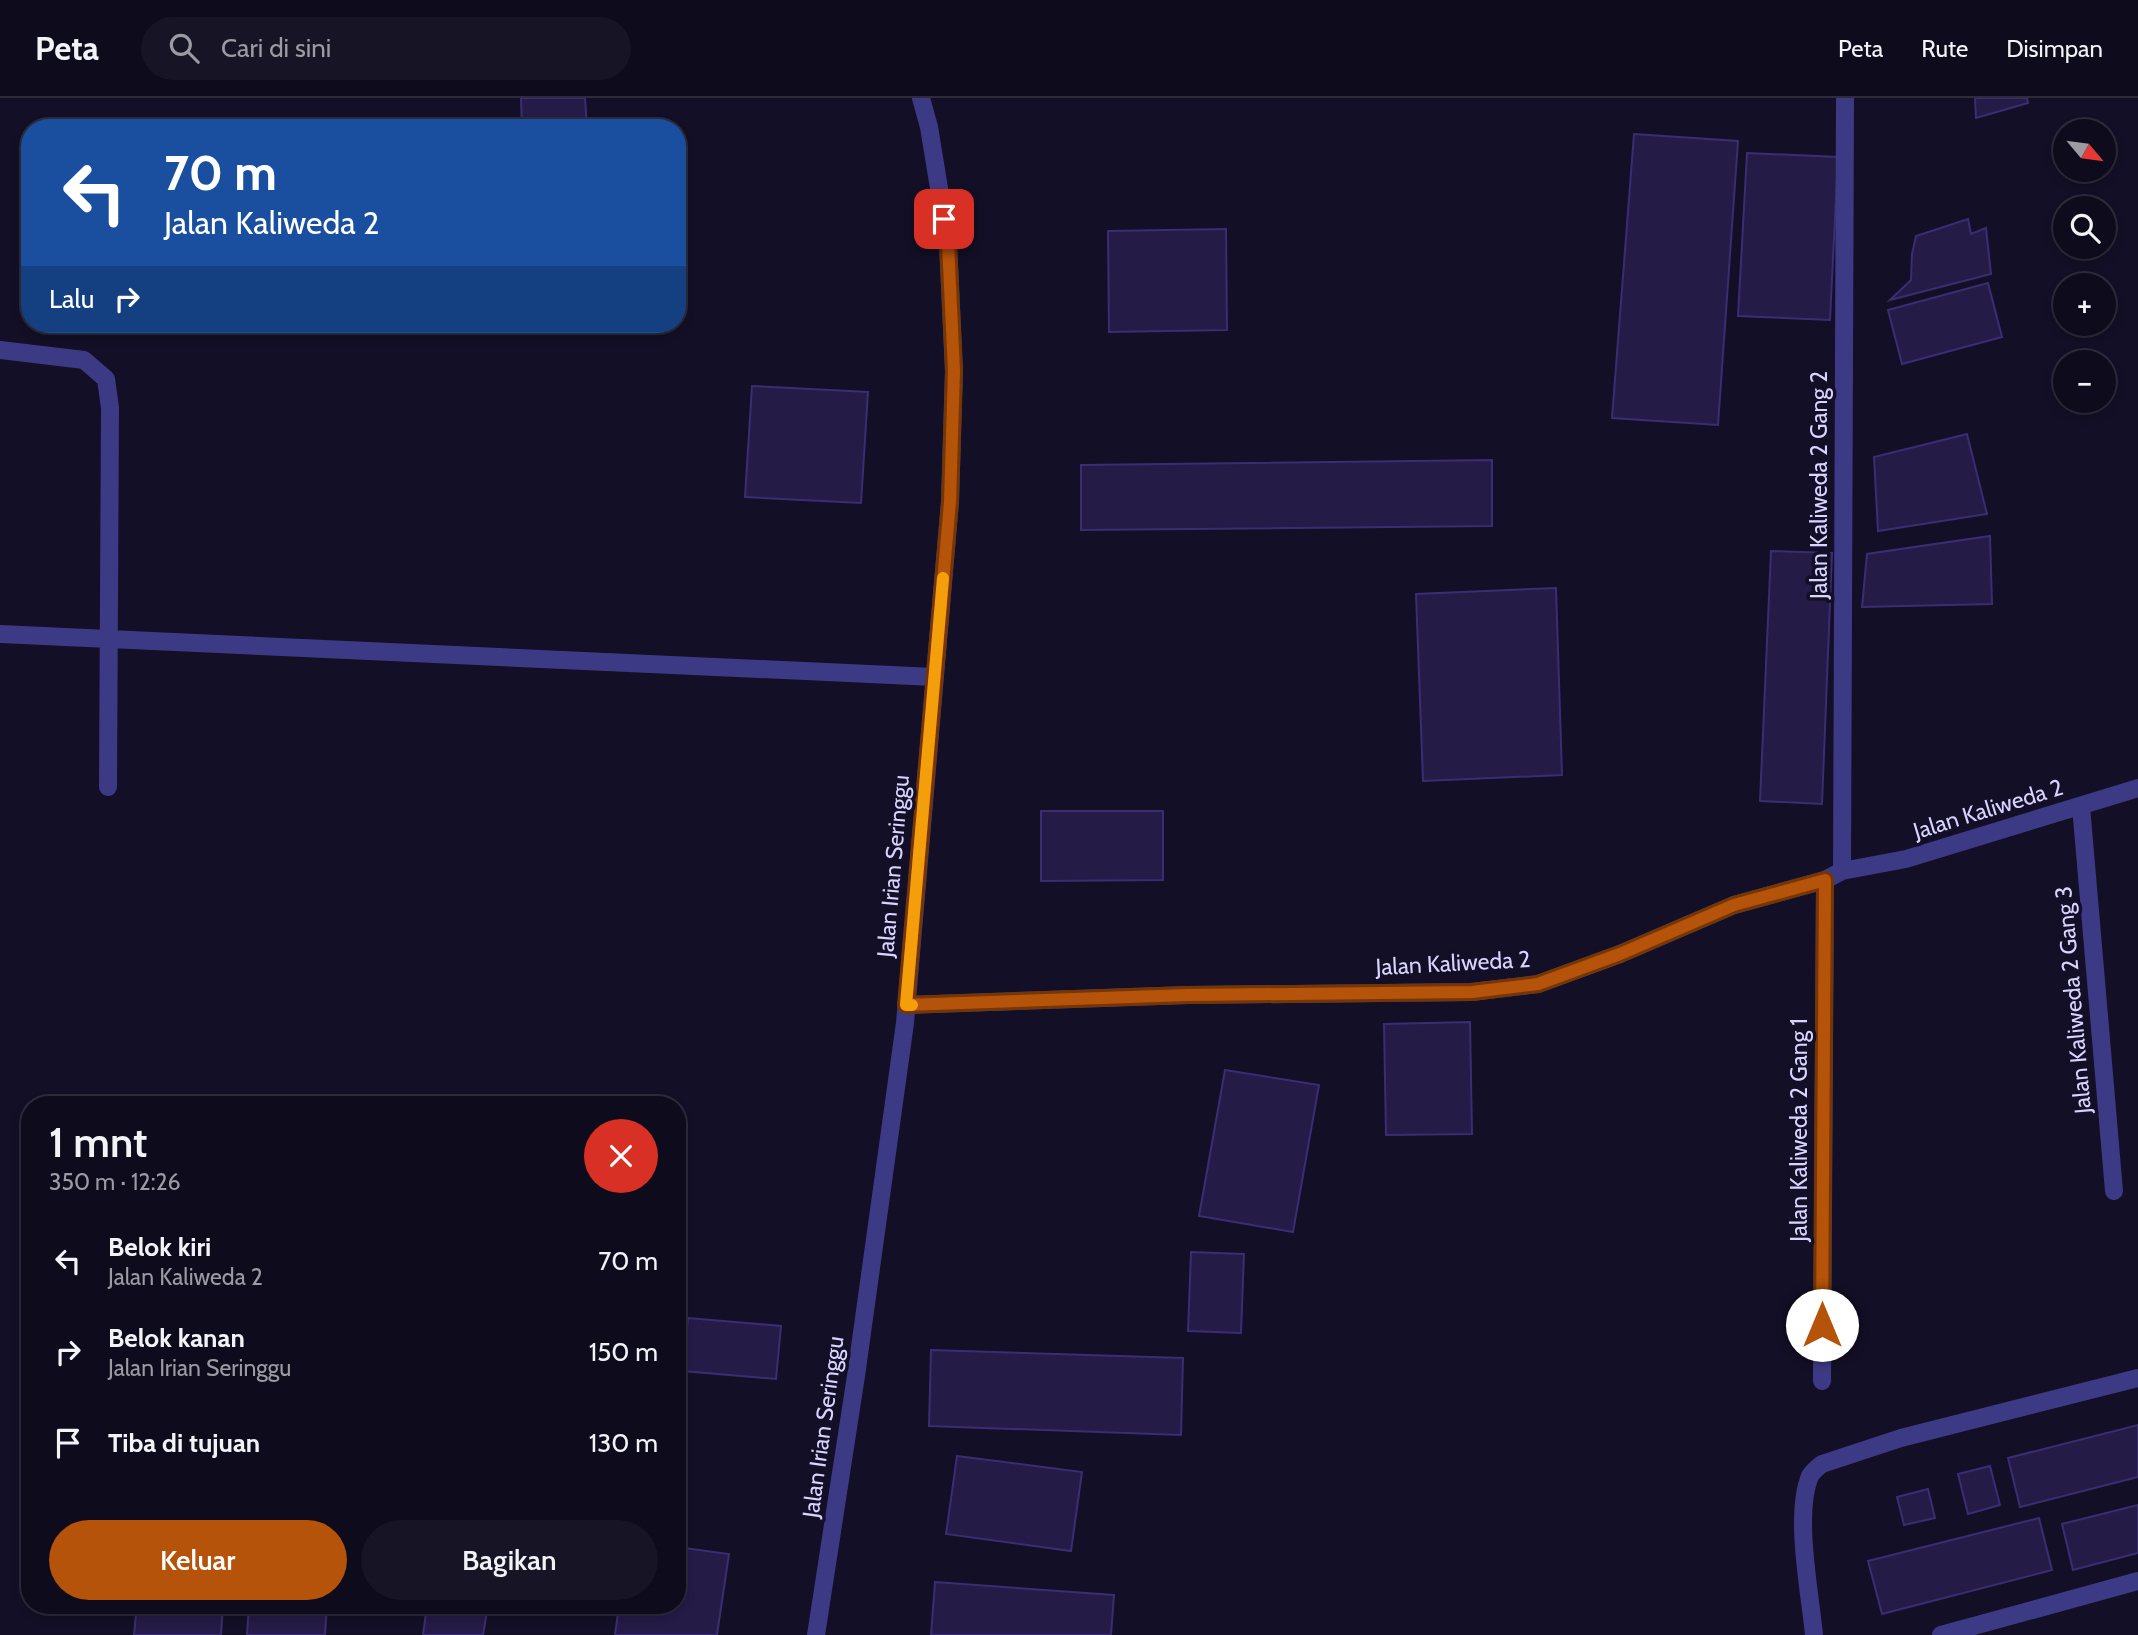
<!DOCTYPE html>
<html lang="id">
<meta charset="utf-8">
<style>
body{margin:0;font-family:Cabin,sans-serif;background:#171425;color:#f1f3f6;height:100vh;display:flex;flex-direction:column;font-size:26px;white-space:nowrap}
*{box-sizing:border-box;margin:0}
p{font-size:23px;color:#9b9ba3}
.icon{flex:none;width:38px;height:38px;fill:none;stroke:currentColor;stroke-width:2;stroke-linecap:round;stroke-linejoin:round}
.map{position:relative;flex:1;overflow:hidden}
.sheet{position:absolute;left:21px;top:998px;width:665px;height:518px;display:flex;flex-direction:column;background:#0e0b1c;border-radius:28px;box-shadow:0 4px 10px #0003,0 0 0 2px #2e2b3b}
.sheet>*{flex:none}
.guide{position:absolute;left:21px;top:21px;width:665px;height:214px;border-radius:28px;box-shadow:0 4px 10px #0003,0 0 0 2px #2e2b3b;background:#1a4fa0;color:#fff;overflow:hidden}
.needle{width:46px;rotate:119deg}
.tools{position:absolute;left:2053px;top:21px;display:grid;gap:14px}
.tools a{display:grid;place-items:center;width:63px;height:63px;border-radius:50%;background:#0e0b1c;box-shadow:0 4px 10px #0003,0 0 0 2px #2e2b3b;font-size:35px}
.pin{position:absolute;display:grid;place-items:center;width:60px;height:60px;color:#fff;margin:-30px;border-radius:14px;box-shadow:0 4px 10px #0006}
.me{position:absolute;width:77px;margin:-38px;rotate:0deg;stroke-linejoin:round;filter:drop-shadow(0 0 5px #0008)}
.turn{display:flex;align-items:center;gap:24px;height:147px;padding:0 28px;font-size:32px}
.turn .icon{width:91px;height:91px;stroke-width:2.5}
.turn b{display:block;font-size:49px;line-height:60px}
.then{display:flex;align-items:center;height:66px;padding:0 28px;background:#0003;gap:14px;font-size:26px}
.round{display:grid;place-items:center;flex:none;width:74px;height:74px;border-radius:37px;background:#171425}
.headline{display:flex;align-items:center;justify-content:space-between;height:119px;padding:0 28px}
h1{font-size:42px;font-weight:600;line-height:52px}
.button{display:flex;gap:14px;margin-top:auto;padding:14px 28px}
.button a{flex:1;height:80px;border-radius:42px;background:#b45309;color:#fff;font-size:28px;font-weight:600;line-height:80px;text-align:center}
.button a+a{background:#171425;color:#f1f3f6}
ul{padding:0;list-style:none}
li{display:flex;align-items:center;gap:21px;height:91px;padding:0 28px}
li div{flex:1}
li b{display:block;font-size:26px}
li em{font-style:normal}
header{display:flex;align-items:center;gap:42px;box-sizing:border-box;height:98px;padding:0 35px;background:#0e0b1c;border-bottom:2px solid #2e2b3b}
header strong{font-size:33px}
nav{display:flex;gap:38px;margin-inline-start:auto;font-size:24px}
.search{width:490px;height:63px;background:#171425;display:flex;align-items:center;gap:18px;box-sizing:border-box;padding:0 24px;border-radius:38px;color:#9b9ba3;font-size:26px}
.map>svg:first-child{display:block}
.building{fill:#241b47;stroke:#3b2d73;stroke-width:2}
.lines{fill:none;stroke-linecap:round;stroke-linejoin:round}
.minor{stroke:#3d3a85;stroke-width:18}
.route-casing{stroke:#753606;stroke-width:18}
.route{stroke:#b45309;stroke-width:12}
.slow{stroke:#f59e0b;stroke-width:12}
.labels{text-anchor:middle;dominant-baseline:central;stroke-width:7;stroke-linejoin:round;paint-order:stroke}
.street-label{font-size:23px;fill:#d9d4ff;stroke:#130f26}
</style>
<header>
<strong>Peta</strong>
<div class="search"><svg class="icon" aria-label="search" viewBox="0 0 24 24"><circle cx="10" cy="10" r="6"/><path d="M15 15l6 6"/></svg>Cari di sini</div>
<nav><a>Peta</a><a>Rute</a><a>Disimpan</a></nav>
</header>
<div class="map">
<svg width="2138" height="1537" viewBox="0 0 2138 1537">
<rect width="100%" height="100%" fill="#130f26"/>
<path class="building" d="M 521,0 L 585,0 L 587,30 L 522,30 Z
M 1975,0 L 2027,0 L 2028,5 L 1976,20 Z
M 1634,36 L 1738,43 L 1718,327 L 1612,320 Z
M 1747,55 L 1838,59 L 1830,222 L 1738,218 Z
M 1968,121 L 1971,136 L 1986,130 L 1991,176 L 1890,202 L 1911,182 L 1912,156 L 1916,138 Z
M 1226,131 L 1227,232 L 1109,234 L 1108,133 Z
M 1988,185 L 2002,239 L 1902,266 L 1888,212 Z
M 752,288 L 868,294 L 861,405 L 745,399 Z
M 1967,336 L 1987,416 L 1878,433 L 1874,359 Z
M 1492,362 L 1492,428 L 1081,432 L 1081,367 Z
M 1990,438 L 1992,506 L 1862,509 L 1867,456 Z
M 1771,453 L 1832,455 L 1822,706 L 1760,703 Z
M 1556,490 L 1562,677 L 1423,683 L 1416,496 Z
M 1041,713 L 1163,713 L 1163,782 L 1041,783 Z
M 1470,924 L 1472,1036 L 1386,1037 L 1384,926 Z
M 1225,972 L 1319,987 L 1293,1134 L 1199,1118 Z
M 1191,1154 L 1244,1156 L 1241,1235 L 1188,1233 Z
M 688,1220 L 781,1228 L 776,1281 L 683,1273 Z
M 931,1252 L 1183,1260 L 1181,1337 L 929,1328 Z
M 2138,1327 L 2138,1379 L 2020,1409 L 2008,1360 Z
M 957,1358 L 1082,1374 L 1071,1453 L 946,1436 Z
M 1990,1368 L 2000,1407 L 1968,1416 L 1958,1376 Z
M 1928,1391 L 1935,1420 L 1904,1427 L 1897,1399 Z
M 2138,1407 L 2138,1455 L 2073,1472 L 2062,1426 Z
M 2039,1420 L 2052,1472 L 1882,1516 L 1868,1463 Z
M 677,1449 L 729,1456 L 717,1537 L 615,1537 L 619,1507 L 677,1507 Z
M 935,1484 L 1114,1497 L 1111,1537 L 931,1537 Z
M 137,1507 L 223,1507 L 221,1537 L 134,1537 Z
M 249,1507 L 327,1507 L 325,1537 L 247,1537 Z
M 427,1507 L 488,1507 L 483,1537 L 423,1537 Z"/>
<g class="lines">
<path class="minor" d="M 0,252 L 84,262 L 106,281 L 110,310 L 108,689
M 0,536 L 934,579
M 2081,708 L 2114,1093
M 1842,773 L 1845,0
M 906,907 L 1188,897 L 1472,894 L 1538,886 L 1620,856 L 1734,807 L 1825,782 L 1842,773 L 1906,761 L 2138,690
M 1822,1283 L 1825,782
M 816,1537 L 856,1278 L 905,925 L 950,404 L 954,273 L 948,145 L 929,29 L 921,0
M 1814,1537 C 1810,1494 1794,1417 1810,1378 C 1813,1373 1817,1370 1822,1366 L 1901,1340 L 2138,1280
M 1941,1537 L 2138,1483"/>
</g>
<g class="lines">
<defs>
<path id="route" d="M 944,121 L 948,145 L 954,273 L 950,404 L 906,907 L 1188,897 L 1472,894 L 1538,886 L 1620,856 L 1734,807 L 1825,782 L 1822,1227"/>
</defs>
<use href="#route" class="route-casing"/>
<use href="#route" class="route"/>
<path class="slow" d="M 912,907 L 906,907 L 943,480"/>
</g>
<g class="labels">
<g class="street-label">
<text transform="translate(1819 387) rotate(-90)">Jalan Kaliweda 2 Gang 2</text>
<text transform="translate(1988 711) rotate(-17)">Jalan Kaliweda 2</text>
<text transform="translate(893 768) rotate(-85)">Jalan Irian Seringgu</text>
<text transform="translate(1453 865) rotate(-3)">Jalan Kaliweda 2</text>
<text transform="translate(2073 902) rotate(-95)">Jalan Kaliweda 2 Gang 3</text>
<text transform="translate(1799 1032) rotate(-90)">Jalan Kaliweda 2 Gang 1</text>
<text transform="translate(823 1329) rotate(-82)">Jalan Irian Seringgu</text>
</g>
</g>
</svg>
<div class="tools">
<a><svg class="needle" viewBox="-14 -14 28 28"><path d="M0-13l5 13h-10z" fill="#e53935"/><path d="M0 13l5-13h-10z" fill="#9b9ba3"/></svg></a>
<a><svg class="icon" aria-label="search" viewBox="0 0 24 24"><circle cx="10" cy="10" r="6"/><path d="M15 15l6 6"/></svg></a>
<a>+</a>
<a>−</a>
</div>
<div class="pin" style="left:944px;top:121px;background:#d93025"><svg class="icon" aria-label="arrive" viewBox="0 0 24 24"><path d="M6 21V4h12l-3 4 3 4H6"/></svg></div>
<svg class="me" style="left:1822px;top:1227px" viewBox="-20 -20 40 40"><circle r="19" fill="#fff"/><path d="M0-13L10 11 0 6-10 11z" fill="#b45309"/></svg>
<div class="guide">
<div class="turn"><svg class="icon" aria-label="left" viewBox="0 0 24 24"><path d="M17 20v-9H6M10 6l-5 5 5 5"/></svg><div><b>70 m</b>Jalan Kaliweda 2</div></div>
<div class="then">Lalu<svg class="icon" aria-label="right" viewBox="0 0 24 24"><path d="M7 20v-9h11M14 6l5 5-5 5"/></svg></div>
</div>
<section class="sheet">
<div class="headline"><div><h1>1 mnt</h1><p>350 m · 12:26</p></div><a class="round" style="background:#d93025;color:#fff"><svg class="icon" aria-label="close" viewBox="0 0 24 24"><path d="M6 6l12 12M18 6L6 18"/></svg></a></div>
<ul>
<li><svg class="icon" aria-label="left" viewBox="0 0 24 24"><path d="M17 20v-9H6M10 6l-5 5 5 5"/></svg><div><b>Belok kiri</b><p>Jalan Kaliweda 2</p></div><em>70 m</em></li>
<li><svg class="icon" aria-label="right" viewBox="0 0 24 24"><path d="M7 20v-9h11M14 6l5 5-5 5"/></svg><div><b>Belok kanan</b><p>Jalan Irian Seringgu</p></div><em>150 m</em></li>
<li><svg class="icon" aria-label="arrive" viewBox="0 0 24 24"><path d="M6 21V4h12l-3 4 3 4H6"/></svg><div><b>Tiba di tujuan</b></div><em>130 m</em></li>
</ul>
<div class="button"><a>Keluar</a><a>Bagikan</a></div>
</section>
</div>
